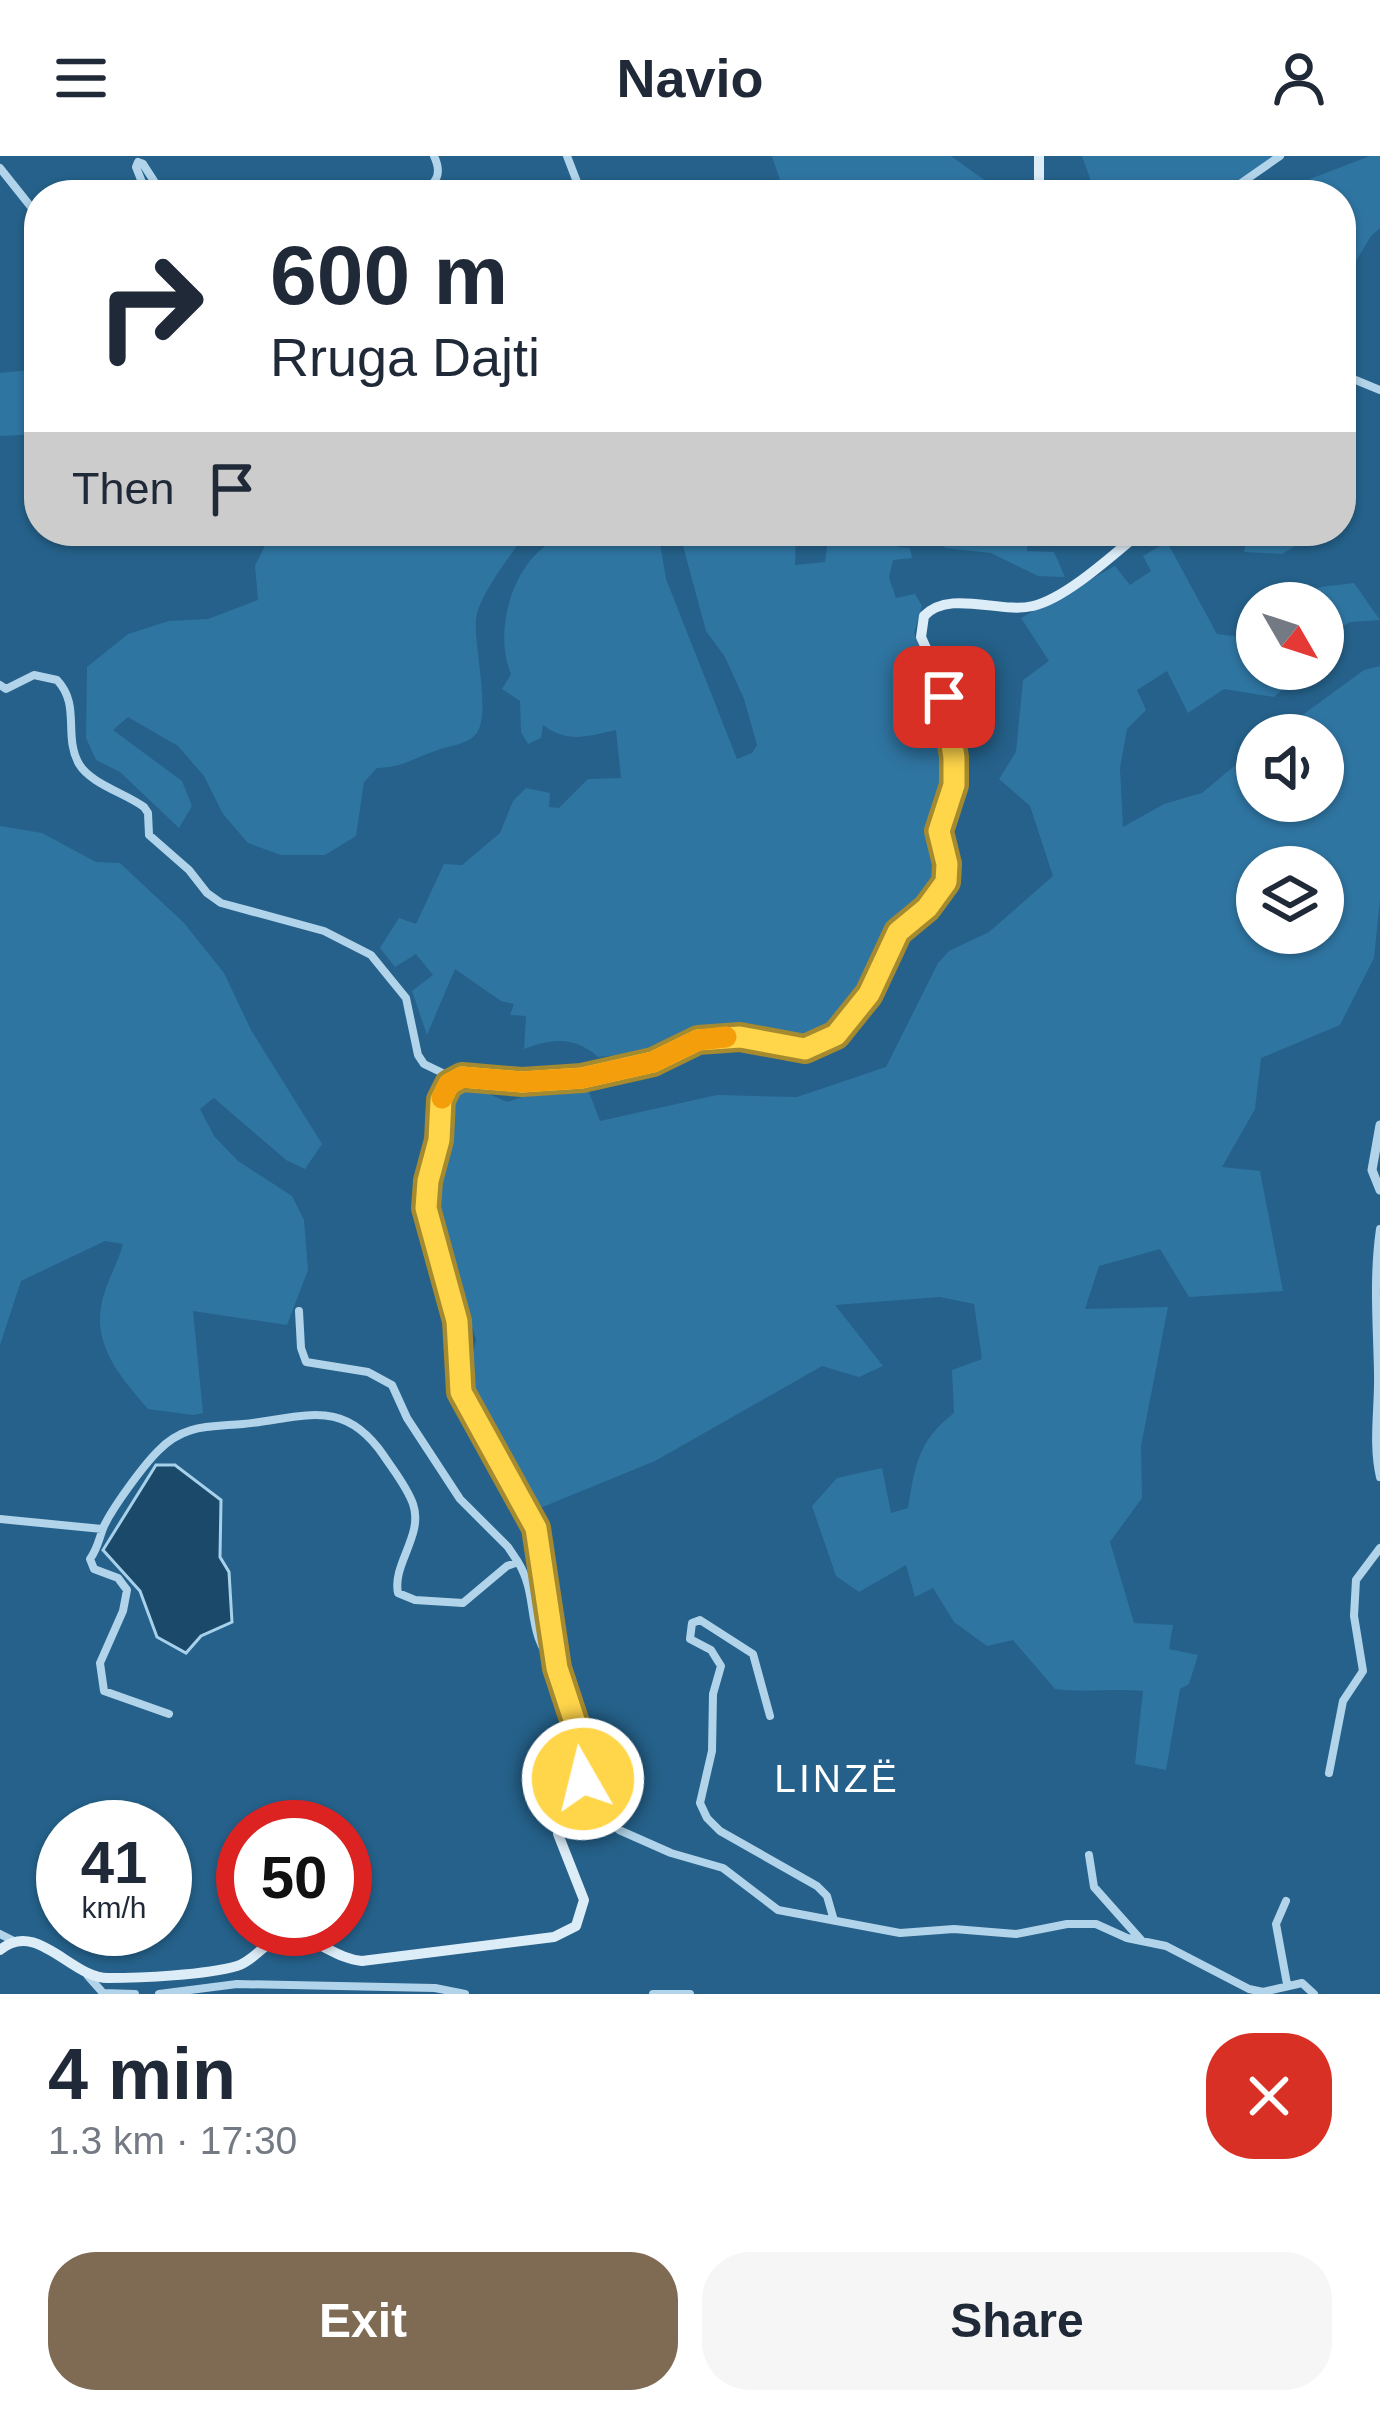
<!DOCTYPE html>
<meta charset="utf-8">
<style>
body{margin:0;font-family:Arial,sans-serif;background:#f6f6f7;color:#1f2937;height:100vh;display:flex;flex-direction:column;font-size:45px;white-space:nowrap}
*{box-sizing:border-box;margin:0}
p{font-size:39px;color:#747a83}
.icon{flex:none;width:66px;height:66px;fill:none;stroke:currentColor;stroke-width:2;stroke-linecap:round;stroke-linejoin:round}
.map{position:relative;height:1838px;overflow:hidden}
.details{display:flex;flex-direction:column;background:#fff;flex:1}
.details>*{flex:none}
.guide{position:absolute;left:24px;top:24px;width:1332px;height:366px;border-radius:48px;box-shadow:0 3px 9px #0004;background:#fff;color:#1f2937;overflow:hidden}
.needle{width:78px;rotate:129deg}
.tools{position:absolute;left:1236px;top:426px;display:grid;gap:24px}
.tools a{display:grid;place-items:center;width:108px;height:108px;border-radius:50%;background:#fff;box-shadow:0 3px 9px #0004;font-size:60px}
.speed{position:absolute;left:36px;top:1644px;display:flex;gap:24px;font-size:60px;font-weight:700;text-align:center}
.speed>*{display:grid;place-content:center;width:156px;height:156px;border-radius:50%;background:#fff;box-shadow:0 3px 9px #0004;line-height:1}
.speed small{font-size:30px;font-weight:400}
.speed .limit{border:18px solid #d22;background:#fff;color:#111}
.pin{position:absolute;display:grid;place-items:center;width:102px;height:102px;color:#fff;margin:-51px;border-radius:24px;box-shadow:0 6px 18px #0006}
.me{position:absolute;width:132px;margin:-66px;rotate:352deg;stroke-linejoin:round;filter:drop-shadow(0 0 9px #0008)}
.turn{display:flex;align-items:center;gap:42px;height:252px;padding:0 48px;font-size:54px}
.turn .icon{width:156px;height:156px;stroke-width:2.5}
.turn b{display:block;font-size:84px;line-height:102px}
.then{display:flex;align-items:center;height:114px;padding:0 48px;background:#0003;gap:24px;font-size:45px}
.round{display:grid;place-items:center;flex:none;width:126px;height:126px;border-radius:48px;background:#f6f6f7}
.head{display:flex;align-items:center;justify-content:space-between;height:204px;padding:0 48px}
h1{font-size:72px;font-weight:700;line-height:90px}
.primary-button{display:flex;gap:24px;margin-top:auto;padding:24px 48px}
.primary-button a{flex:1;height:138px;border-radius:48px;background:#7f6b54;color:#fff;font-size:48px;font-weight:700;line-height:138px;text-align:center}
.primary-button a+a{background:#f6f6f7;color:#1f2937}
header{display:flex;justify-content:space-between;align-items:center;height:156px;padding:0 48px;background:#fff;font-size:54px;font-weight:700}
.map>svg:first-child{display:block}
.green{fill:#2f75a2;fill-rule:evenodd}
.water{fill:#1a496a;stroke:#a7d1eb;stroke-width:3}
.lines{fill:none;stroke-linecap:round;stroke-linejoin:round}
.minor{stroke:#b2d4ea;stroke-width:8}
.tertiary{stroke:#b2d4ea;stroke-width:9}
.secondary{stroke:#ddedf8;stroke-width:10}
.route-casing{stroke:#a68a30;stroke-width:30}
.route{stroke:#ffd54a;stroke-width:21}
.slow{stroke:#f59e0b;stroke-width:21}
.labels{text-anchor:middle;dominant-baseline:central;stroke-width:12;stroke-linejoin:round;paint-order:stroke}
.quarter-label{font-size:39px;letter-spacing:3px;fill:#fff;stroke:#25618a}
</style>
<header><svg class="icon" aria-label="menu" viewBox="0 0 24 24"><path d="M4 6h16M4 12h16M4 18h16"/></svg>Navio<svg class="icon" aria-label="person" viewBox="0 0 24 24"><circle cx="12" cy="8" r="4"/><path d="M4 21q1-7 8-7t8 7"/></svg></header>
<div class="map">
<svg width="1380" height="1838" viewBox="0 0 1380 1838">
<rect width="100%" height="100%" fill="#25618a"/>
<path class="green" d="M 772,0 L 951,0 L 997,33 L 993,39 L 785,39 Z
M 1082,0 L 1280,0 L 1224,39 L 1096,39 Z
M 1370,0 L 1380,0 L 1380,72 L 1371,80 L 1341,130 L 1341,39 L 1300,39 L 1310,23 Z
M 30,214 L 39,229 L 39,278 L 0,280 L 0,217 Z
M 272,375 L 527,375 C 513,397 479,438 476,463 C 473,490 494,566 473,581 C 465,588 449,590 438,594 C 413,602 405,611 377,612 L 364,626 L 356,680 L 325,699 L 281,699 L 248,687 L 223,658 L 204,620 L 178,590 L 128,561 L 113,574 L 182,625 L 192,650 L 179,672 L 120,616 L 96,604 L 86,582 L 87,511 L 128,478 L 169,465 L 208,463 L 258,444 L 255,410 Z
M 554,375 L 658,375 L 666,423 L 737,603 L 752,597 L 757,589 L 744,543 L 725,501 L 706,475 L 679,375 L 796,375 L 795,409 L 825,406 L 829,375 L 893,375 L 898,391 L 910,392 L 912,402 L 893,404 L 889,422 L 896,442 L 915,438 L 922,450 L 914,477 L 942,548 L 946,575 L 948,616 L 935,659 L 932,684 L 939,718 L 932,737 L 890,782 L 854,849 L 833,872 L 807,888 L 786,887 L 728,867 L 698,874 L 643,897 L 598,901 C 575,880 552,882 524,893 L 526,860 L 510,859 L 514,848 L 501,845 L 455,813 L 427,879 L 412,835 L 433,819 L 416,798 L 395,811 L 380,792 L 399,762 L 416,768 L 444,708 L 462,709 L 500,677 L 513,645 L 526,632 L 550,637 L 549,651 L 559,652 L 588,623 L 621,622 L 616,574 C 588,580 568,588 543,569 L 541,582 L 528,588 L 521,576 L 520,545 L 502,533 L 511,518 C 493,475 512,410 551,386 Z
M 936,375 L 1028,375 L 1027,395 L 1054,396 L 1065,421 L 1038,420 L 991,397 L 945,392 Z
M 1248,375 L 1311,375 L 1311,380 L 1282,398 L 1244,396 Z
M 1167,386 L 1217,478 L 1251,482 L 1257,463 L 1257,513 L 1305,513 L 1274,541 L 1224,533 L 1188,557 L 1167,515 L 1137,534 L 1146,554 L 1127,573 L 1120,612 L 1123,671 L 1164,648 L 1202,637 L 1257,591 L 1257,645 L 1323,645 L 1323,579 L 1275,579 L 1364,514 L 1380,510 L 1380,742 L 1374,802 L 1340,869 L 1261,902 L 1255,953 L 1222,1011 L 1260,1015 L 1283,1135 L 1189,1141 L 1160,1093 L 1099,1110 L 1085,1153 L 1168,1151 L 1141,1290 L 1142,1342 L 1110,1386 L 1134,1467 L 1173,1469 L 1169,1493 L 1198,1499 L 1189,1528 L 1180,1533 L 1166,1614 L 1135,1608 L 1143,1535 C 1112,1532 1086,1537 1055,1533 L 1013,1484 L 987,1490 L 954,1466 L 933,1432 L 915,1441 L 906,1409 L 859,1436 L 836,1420 L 812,1350 L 837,1322 L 882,1312 L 891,1357 L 908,1352 C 915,1309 918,1285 954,1257 L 952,1214 L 982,1203 L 974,1148 L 940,1141 L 835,1149 L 883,1210 L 859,1221 L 822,1210 L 655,1305 L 540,1352 L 475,1243 L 471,1209 L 476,1184 L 435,1044 L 450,942 L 463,926 L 507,946 L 536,936 L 587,931 L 600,965 L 717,939 L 797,941 L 886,911 L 938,807 L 949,795 L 989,776 L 1053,720 L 1030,650 L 999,623 L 1016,596 L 1023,524 L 1049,505 L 1021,462 L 1115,410 L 1130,429 L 1151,415 L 1143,400 ZM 1257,711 L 1323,711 L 1323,777 L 1257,777 Z
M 1354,427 L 1380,464 L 1350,466 L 1323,482 L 1323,447 L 1269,447 L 1321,431 Z
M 0,670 L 42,677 L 96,706 L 120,707 L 184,767 L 224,817 L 251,874 L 322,988 L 305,1013 L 286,1004 L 214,942 L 200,953 L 214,980 L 238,1005 L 292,1040 L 304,1064 L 308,1114 L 287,1169 L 193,1155 L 203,1257 L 193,1259 L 148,1253 C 124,1225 94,1193 101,1151 C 104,1130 118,1108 123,1088 L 105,1085 L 21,1125 L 0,1189 Z"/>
<path class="water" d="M 156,1309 L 175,1309 L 221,1344 L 220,1401 L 229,1416 L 232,1466 L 201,1480 L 186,1497 L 157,1481 L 140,1435 L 103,1394 Z"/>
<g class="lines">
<path class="minor" d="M 567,0 L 582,39
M 143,8 L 138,6 L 136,11 L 147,39
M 143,8 L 163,39
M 0,12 L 39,61
M 421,39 C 436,26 443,19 434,0
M 1224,39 L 1280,0
M 1341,218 L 1380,234
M 0,529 L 6,533 L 34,519 L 57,524 C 81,549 63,580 79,608 C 91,628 125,637 144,651 L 148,657 L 149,679 L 189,714 L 207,737 L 221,747 L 324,775 L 371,799 L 406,842 L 418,899 L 424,908 L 455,923
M 1380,1073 C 1373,1122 1377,1167 1378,1216 C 1379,1252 1372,1286 1380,1321
M 299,1155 L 301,1192 L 306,1206 L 368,1216 L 392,1229 L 407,1262 L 460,1343 L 508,1391 L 518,1406
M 0,1363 L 102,1373
M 169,1558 L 104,1535 L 100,1507 L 123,1455 L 127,1434 L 118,1422 L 94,1413 L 90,1403 C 98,1392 99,1382 104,1370 C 113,1351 143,1310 158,1295 C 184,1268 209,1271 243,1268 C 304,1262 343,1240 384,1300 C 394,1315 407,1331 413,1348 C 424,1379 392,1408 398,1437 L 415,1444 L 463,1447 L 507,1410 L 518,1406 C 540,1442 524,1476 556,1511
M 770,1560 L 753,1498 L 700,1464 L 692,1467 L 690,1483 L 711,1494 L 721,1510 L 713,1538 L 712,1595 L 700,1647 L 707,1662 L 720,1675 L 817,1730 L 827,1740 L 833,1761
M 1329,1617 L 1343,1545 L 1363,1515 L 1354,1460 L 1356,1424 L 1380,1392
M 577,1640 L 619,1674 L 671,1697 L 723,1712 L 778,1754 L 900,1777 L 954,1773 L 1016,1778 L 1067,1768 L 1096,1768 L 1127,1782 L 1166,1790 L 1249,1833 L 1263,1836 L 1302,1827 L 1314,1838
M 1089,1699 L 1094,1731 L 1142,1785
M 1286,1745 L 1276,1768 L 1287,1828
M 0,1778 L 16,1786
M 88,1820 L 103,1837 L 135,1838
M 159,1838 L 237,1828 L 435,1832 L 465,1838
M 653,1838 L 690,1838"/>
<path class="tertiary" d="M 1380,969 L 1372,1014 L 1380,1034"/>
<path class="secondary" d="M 1039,39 L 1039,0
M 0,1794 C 37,1763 71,1822 108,1822 C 141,1822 206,1819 237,1810 C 257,1804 269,1778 292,1780 C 317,1782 336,1803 362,1805 L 554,1781 L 576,1770 L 584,1744 L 558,1678 L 583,1623 L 581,1585 L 557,1512 L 536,1372 L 461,1236 L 459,1179 L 426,1051 L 444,935 L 455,923 L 470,920 L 522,926 L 582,922 L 653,906 L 698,884 L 721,881 L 805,893 L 836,879 L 869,838 L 898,777 L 937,741 L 946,726 L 947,708 L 939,675 L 954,629 L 954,601 L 938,519 L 921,481 L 924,460 C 949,433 1000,458 1033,450 C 1067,442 1115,397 1142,375"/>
</g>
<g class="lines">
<defs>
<path id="route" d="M 583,1623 L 581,1585 L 557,1512 L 536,1372 L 461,1236 L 457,1165 L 426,1052 L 428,1025 L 439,984 L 441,944 L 449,928 L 462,921 L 522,926 L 582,922 L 653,906 L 698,884 L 740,881 L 805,893 L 836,879 L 869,838 L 898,776 L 927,752 L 946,726 L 947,708 L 939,675 L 954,629 L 954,601 L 944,541"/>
</defs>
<use href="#route" class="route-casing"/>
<use href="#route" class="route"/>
<path class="slow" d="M 442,942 L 449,928 L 462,921 L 522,926 L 582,922 L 653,906 L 698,884 L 726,881"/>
</g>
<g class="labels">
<g class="quarter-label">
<text x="837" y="1622">LINZË</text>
</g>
</g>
</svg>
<div class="tools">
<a><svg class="needle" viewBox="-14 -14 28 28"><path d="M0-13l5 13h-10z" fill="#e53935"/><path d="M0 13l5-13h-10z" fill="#747a83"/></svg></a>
<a><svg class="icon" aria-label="sound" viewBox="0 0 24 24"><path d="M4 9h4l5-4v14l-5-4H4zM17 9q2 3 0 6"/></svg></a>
<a><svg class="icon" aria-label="layers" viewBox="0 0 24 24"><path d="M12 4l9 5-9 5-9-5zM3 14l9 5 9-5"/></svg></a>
</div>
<div class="speed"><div>41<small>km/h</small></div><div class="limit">50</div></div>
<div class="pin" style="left:944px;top:541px;background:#d93025"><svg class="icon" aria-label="arrive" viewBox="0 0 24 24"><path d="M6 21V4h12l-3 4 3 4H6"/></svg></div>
<svg class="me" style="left:583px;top:1623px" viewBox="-20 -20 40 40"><circle r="17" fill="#ffd54a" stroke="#fff" stroke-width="3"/><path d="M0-11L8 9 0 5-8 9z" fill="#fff"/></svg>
<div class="guide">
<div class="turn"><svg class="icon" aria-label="right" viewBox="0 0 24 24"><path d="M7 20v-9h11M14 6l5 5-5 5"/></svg><div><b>600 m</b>Rruga Dajti</div></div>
<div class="then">Then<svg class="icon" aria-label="arrive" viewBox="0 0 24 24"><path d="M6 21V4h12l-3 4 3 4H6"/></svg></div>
</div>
</div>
<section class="details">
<div class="head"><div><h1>4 min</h1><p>1.3 km · 17:30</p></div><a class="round" style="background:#d93025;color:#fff"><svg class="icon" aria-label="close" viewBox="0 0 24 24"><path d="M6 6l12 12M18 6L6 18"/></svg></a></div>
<div class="primary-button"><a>Exit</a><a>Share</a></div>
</section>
